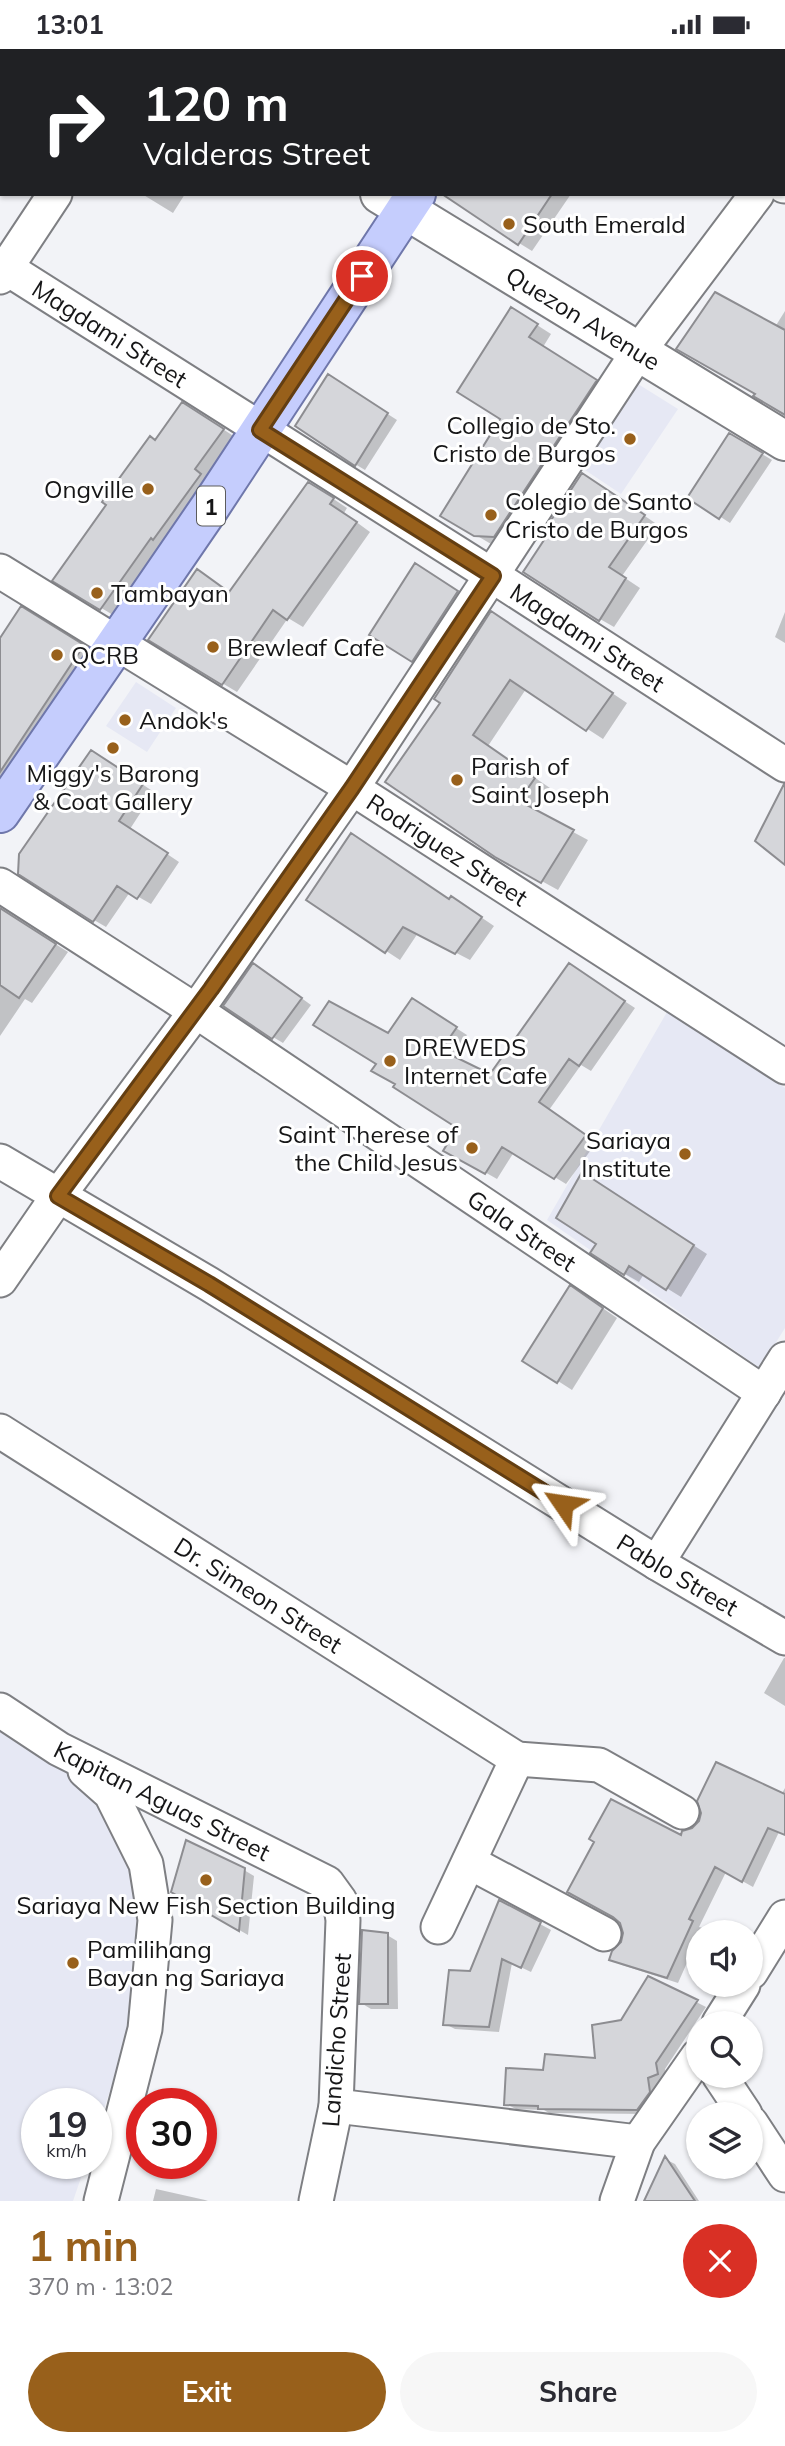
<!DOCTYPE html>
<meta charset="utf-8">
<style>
body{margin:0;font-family:Mulish,sans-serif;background:#f7f7f7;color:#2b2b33;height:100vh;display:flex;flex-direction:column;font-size:26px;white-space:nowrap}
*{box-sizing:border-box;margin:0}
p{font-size:23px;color:#7c7c81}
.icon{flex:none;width:38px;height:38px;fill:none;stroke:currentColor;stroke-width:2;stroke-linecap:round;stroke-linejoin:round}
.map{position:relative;height:2152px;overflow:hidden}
.sheet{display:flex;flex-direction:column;background:#fff;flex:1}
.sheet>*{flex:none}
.hud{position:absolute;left:0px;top:0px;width:786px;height:147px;box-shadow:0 2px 5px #0004;background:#202124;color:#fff;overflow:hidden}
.fabs{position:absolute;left:686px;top:1871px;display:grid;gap:14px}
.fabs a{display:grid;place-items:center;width:77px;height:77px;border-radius:50%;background:#fff;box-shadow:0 2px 5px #0004;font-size:35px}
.speed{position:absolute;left:21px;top:2039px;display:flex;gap:14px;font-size:35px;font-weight:700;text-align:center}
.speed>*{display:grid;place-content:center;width:91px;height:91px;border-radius:50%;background:#fff;box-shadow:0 2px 5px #0004;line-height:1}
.speed small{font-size:18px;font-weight:400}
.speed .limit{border:10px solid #d22;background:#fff;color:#111}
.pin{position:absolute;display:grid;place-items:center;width:60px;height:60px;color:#fff;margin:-30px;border:4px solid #fff;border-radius:50%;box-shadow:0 2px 7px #0007}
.me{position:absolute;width:77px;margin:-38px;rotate:302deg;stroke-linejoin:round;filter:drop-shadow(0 0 5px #0008)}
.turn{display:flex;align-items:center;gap:24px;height:147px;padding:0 28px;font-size:32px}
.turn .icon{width:91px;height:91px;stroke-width:2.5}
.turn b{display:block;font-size:49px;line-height:60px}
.round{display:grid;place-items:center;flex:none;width:74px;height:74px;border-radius:37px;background:#f7f7f7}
.overview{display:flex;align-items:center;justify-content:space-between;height:119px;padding:0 28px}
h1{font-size:42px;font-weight:700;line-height:52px;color:#98601b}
.button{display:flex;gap:14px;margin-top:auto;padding:14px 28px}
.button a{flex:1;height:80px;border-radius:42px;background:#98601b;color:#fff;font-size:28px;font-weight:700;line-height:80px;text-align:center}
.button a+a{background:#f7f7f7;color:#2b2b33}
.status{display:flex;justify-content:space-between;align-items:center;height:49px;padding:0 35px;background:#fff;direction:ltr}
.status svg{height:19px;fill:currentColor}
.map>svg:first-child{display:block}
.built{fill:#e6e8f4}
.shadow{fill:#0003}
.building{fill:#d5d6da;stroke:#8d8d91;stroke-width:2}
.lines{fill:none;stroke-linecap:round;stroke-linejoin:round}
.minor-casing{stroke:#7e7f83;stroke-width:37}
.tertiary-casing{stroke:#7e7f83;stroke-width:42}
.primary-casing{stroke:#6f77ab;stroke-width:42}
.minor{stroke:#fff;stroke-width:33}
.tertiary{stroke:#fff;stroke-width:38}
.primary{stroke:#c5cdfd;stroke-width:38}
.route-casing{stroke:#633e12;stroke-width:18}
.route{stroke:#98601b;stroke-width:12}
.poi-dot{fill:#98601b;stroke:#fff;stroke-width:2.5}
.labels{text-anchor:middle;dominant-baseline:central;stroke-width:6;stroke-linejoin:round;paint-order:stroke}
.shield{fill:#fff;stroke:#5c5c5d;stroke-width:2}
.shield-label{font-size:23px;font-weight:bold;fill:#161617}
.poi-label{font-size:24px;fill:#161617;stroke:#fff;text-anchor:start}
.street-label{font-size:24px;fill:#161617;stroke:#fff}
</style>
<div class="status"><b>13:01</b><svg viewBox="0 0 49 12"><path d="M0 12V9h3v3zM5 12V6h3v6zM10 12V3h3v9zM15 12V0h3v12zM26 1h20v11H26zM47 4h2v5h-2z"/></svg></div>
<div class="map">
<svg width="785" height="2152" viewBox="0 0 785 2152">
<rect width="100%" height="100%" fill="#f2f3f7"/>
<path class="built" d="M 638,335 L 678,360 L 621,445 L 582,419 Z
M 136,633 L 176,659 L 147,703 L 106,677 Z
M 667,963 L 785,1039 L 785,1279 L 760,1319 L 547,1171 Z
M 0,1676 L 65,1721 L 103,1753 L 146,1827 L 143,1945 L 96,2083 L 96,2054 L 37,2054 L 37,2114 L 86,2114 L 73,2152 L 0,2152 Z"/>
<path class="shadow" d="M 470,0 L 506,0 L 468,2 Z
M 536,0 L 559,0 L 561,2 L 536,2 Z
M 783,0 L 785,0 L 784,91 L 784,2 L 782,2 Z
M 142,145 L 185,145 L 173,164 Z
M 465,145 L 571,145 L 532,202 L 519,194 Z
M 785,262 L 785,363 L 775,278 Z
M 526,269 L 551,285 L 543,298 L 610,341 L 509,495 L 491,495 L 442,466 L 503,370 Z
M 338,333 L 397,371 L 365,421 L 355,415 Z
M 195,362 L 235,388 L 206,428 L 212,433 L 113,566 L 55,531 L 156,393 Z
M 730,386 L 772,411 L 730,474 L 690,448 Z
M 597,434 L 658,476 L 622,527 L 640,539 L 614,578 L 600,570 L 547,490 L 542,487 Z
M 323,443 L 347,459 L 344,464 L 370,483 L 303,578 L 288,569 L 237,643 L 222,634 L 212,531 L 230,544 Z
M 426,522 L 467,549 L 423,617 L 413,611 Z
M 785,563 L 785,594 L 775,588 Z
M 33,567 L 95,605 L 0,746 L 0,592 Z
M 507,574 L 627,654 L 603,690 L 526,640 L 488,697 L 550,739 L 534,762 L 588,791 L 558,841 L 496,807 L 443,654 Z
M 104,710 L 154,743 L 130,780 L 179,813 L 151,855 L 130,843 L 106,878 L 94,871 Z
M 308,851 L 450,852 L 466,858 L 494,877 L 470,911 L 418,884 L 400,911 Z
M 0,860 L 68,903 L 32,954 L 25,950 L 0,987 Z
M 264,922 L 311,956 L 283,994 L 273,988 Z
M 580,923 L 635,959 L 591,1022 L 581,1016 L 549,1061 L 596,1094 L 566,1135 L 514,1103 L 497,1130 L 446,1101 L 460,1079 L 397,1034 L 388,986 L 423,958 L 467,986 L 451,1008 L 490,1027 Z
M 597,1134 L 707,1205 L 681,1248 L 644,1225 L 639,1233 L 625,1225 L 598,1194 Z
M 585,1247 L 617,1269 L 572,1341 L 558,1332 Z
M 784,1609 L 785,1609 L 785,1657 L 764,1644 Z
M 785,1739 L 785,1786 L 779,1783 L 753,1838 L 726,1823 L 699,1878 L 703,1879 L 701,1883 L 698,1883 L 698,1889 L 678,1934 L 622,1916 L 611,1910 L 623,1894 L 681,1788 L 781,1746 Z
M 244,1821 L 254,1827 L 248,1886 L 173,1843 Z
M 500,1853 L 551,1881 L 531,1923 L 512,1914 L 499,1983 L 455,1980 L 445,1975 L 471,1924 Z
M 387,1886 L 397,1892 L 398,1960 L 371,1960 L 361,1954 Z
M 649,1929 L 706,1958 L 665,2020 L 667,2030 L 657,2034 L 658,2048 L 647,2065 L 549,2064 L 544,2061 L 516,2060 L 506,2055 L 545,2023 L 597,2011 Z
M 665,2110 L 675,2115 L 699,2152 L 653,2152 Z
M 156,2140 L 205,2151 L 208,2152 L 153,2152 Z"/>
<path class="building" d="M 442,145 L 552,145 L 518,196 Z
M 715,243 L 785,281 L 785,366 L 753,347 L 755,345 L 676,300 Z
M 511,258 L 538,275 L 529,288 L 597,331 L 494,488 L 474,487 L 440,467 L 500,370 L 457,343 Z
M 328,325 L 388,364 L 355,417 L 295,377 Z
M 182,353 L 224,380 L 195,420 L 201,425 L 153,491 L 151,489 L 100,561 L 52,532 L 106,456 L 102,453 L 150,387 L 155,391 Z
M 729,384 L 763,404 L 719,470 L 687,449 Z
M 582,424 L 645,466 L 609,518 L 626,529 L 599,572 L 523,523 L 546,488 L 540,488 Z
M 308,433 L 334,449 L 330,455 L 357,473 L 287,571 L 273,561 L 222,636 L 148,591 L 197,520 L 229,543 Z
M 415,514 L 458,542 L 412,613 L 369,586 Z
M 21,557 L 84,596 L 0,723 L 0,589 Z
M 491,562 L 613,644 L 586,682 L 510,631 L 473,686 L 535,729 L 519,752 L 574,781 L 541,834 L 495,808 L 385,733 L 440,654 L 434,650 Z
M 91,701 L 143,735 L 119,772 L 168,804 L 137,850 L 117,837 L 93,873 L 18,825 L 19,805 Z
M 784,735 L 785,735 L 785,816 L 755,792 Z
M 351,784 L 449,850 L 451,847 L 482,868 L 455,905 L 403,878 L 385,904 L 306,851 Z
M 0,859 L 56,895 L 19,949 L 0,936 Z
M 253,914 L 302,949 L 272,990 L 223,957 Z
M 569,914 L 625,952 L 579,1017 L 569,1010 L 539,1053 L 586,1086 L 554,1130 L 502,1098 L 485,1125 L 443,1102 L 457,1079 L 393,1038 L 395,1035 L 371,1022 L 376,1015 L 313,976 L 329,952 L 388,984 L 412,949 L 457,978 L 441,1001 L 490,1025 Z
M 582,1123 L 694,1196 L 666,1241 L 629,1217 L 624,1226 L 590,1204 L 596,1195 L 556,1169 Z
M 570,1236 L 603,1259 L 557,1334 L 522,1312 Z
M 716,1713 L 785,1745 L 785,1786 L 768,1779 L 742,1833 L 715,1818 L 689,1870 L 693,1872 L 667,1929 L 609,1911 L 612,1902 L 621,1893 L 623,1884 L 620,1874 L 613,1868 L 567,1843 L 594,1793 L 589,1790 L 611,1750 L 681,1786 L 682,1782 L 692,1779 L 699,1772 L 701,1764 L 697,1752 Z
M 186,1791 L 245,1819 L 239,1882 L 171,1843 Z
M 499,1851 L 541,1873 L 521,1919 L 502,1910 L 489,1978 L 443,1976 L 449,1921 L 470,1922 Z
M 362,1881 L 388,1884 L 388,1955 L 359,1955 Z
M 648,1927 L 698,1951 L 656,2014 L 658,2025 L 648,2029 L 650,2043 L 637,2061 L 538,2060 L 538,2057 L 504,2056 L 506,2019 L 543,2021 L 545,2005 L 595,2009 L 592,1976 L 621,1971 Z
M 665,2107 L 695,2152 L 644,2152 Z"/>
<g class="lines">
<defs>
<g id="minor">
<path d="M 597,0 L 599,2"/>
<path d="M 784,108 L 785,107"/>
<path d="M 784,137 L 785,137"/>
<path id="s1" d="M 0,215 L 493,527 L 785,716"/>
<path d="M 0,228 L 55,145"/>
<path id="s2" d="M 0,522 L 352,739 L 785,1018"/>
<path id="s3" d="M 0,836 L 196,962 L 764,1344"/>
<path id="s4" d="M 0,1112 L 209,1235 L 657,1514 L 785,1589"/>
<path d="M 0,1231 L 58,1147 L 196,962 L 352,739 L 638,303 L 757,145"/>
<path id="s5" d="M 0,1382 L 517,1710 L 438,1878"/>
<path d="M 657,1514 L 785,1310"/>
<path id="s6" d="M 0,1661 L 59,1700 L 327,1834 L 340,1852 L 343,1871 L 336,2057 L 316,2152"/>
<path d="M 517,1710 L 599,1716 L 682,1763"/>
<path d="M 85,1722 L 111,1745 L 146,1815 L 155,1871 L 145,1980 L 101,2152"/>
<path d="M 469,1813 L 604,1885"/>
<path d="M 751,1923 L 785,1868"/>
<path d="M 719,1974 L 743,1936"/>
<path d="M 719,2026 L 745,2065"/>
<path d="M 336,2057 L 638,2093"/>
<path d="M 751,2074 L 785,2126"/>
<path d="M 617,2152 L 638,2093 L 698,2007"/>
</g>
<g id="tertiary">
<path d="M 135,0 L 138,2"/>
<path id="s7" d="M 380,145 L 785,392"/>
</g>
<path id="primary" d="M 511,2 L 513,0
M 0,764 L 210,458 L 416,145"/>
</defs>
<use href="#minor" class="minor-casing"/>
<use href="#tertiary" class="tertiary-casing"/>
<use href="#primary" class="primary-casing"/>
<use href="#minor" class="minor"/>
<use href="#tertiary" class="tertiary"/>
<use href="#primary" class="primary"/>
</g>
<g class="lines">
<defs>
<path id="route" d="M 362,227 L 260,381 L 493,527 L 352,739 L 211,940 L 58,1147 L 209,1235 L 563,1455"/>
</defs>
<use href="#route" class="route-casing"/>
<use href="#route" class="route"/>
</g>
<g class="poi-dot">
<circle cx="509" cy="175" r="7"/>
<circle cx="630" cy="390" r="7"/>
<circle cx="148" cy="440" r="7"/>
<circle cx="491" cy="466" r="7"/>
<circle cx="97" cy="544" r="7"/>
<circle cx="213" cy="598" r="7"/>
<circle cx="57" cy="606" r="7"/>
<circle cx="125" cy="671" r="7"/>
<circle cx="113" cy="699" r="7"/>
<circle cx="457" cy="731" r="7"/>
<circle cx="390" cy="1012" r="7"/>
<circle cx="472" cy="1099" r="7"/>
<circle cx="685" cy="1105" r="7"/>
<circle cx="206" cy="1831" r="7"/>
<circle cx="73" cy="1914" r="7"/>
</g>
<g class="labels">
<rect class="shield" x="197" y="437.5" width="28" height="39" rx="5"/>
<g class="shield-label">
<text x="211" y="457">1</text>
</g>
<g class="poi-label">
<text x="523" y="175">South Emerald</text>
<text x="616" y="376" text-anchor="end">Collegio de Sto.<tspan x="616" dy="28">Cristo de Burgos</tspan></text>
<text x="134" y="440" text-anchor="end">Ongville</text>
<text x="505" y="452">Colegio de Santo<tspan x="505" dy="28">Cristo de Burgos</tspan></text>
<text x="111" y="544">Tambayan</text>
<text x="227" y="598">Brewleaf Cafe</text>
<text x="71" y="606">QCRB</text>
<text x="139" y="671">Andok's</text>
<text x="471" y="717">Parish of<tspan x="471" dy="28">Saint Joseph</tspan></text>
<text x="113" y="724" text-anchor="middle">Miggy's Barong<tspan x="113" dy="28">&amp; Coat Gallery</tspan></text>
<text x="404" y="998">DREWEDS<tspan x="404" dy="28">Internet Cafe</tspan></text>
<text x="458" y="1085" text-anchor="end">Saint Therese of<tspan x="458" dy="28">the Child Jesus</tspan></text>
<text x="671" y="1091" text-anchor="end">Sariaya<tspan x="671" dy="28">Institute</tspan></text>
<text x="206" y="1856" text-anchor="middle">Sariaya New Fish Section Building</text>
<text x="87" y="1900">Pamilihang<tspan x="87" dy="28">Bayan ng Sariaya</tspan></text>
</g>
<g class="street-label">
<text stroke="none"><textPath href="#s7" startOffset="238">Quezon Avenue</textPath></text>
<text stroke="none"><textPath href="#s1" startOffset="130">Magdami Street</textPath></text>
<text stroke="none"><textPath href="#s1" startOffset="696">Magdami Street</textPath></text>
<text stroke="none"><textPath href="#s2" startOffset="527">Rodriguez Street</textPath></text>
<text stroke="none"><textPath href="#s3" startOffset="626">Gala Street</textPath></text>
<text stroke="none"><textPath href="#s4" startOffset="794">Pablo Street</textPath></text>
<text stroke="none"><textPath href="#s5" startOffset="306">Dr. Simeon Street</textPath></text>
<text stroke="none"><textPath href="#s6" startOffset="186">Kapitan Aguas Street</textPath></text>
<text transform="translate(336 1991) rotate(-86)">Landicho Street</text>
</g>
</g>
</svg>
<div class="fabs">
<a><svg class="icon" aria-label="sound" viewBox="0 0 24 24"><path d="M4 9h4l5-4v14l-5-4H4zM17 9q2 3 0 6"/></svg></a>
<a><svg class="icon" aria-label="search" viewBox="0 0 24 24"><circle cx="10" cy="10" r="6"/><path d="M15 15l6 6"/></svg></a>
<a><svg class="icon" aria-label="layers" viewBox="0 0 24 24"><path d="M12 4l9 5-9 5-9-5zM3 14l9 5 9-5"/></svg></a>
</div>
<div class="speed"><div>19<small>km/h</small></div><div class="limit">30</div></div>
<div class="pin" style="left:362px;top:227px;background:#d93025"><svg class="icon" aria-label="arrive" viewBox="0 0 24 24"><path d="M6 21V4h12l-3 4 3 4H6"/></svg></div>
<svg class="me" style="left:563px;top:1455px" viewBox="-20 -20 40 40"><path d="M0-17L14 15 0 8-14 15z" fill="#98601b" stroke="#fff" stroke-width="4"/></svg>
<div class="hud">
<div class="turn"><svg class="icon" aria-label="right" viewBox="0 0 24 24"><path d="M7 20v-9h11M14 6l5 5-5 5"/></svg><div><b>120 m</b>Valderas Street</div></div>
</div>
</div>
<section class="sheet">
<div class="overview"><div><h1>1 min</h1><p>370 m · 13:02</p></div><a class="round" style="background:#d93025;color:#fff"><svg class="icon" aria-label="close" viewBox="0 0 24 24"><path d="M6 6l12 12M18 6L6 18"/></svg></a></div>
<div class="button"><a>Exit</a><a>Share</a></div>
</section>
